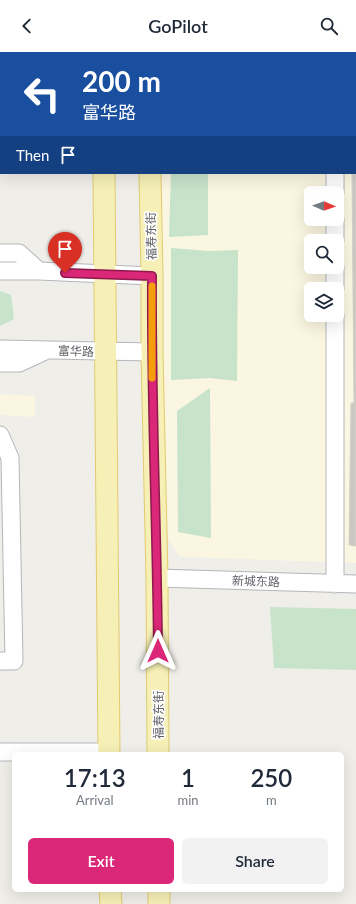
<!DOCTYPE html>
<meta charset="utf-8">
<style>
body{margin:0;font-family:Lato,"Noto Sans SC",sans-serif;background:#f2f2f3;color:#1f2937;height:100vh;display:flex;flex-direction:column;font-size:15px;white-space:nowrap}
*{box-sizing:border-box;margin:0}
p{font-size:13px;color:#747a83}
.icon{flex:none;width:22px;height:22px;fill:none;stroke:currentColor;stroke-width:2;stroke-linecap:round;stroke-linejoin:round}
.map{position:relative;flex:1;overflow:hidden}
.sheet{position:absolute;left:12px;top:700px;width:332px;height:140px;display:flex;flex-direction:column;background:#fff;border-radius:6px;box-shadow:0 4px 16px #0002}
.sheet>*{flex:none}
.hud{position:absolute;left:0px;top:0px;width:356px;height:122px;box-shadow:0 4px 16px #0002;background:#1a4fa0;color:#fff;overflow:hidden}
.needle{width:26px;rotate:92deg}
.fabs{position:absolute;left:304px;top:134px;display:grid;gap:8px}
.fabs a{display:grid;place-items:center;width:40px;height:40px;border-radius:6px;background:#fff;box-shadow:0 4px 16px #0002;font-size:20px}
.pin{position:absolute;display:grid;place-items:center;width:34px;height:34px;color:#fff;margin:-41px -17px;border-radius:50% 50% 50% 0;rotate:-45deg;box-shadow:0 0 4px #0007}
.pin .icon{rotate:45deg}
.me{position:absolute;width:44px;margin:-22px;rotate:0deg;stroke-linejoin:round;filter:drop-shadow(0 0 3px #0008)}
.turn{display:flex;align-items:center;gap:14px;height:84px;padding:0 16px;font-size:18px}
.turn .icon{width:52px;height:52px;stroke-width:2.5}
.turn b{display:block;font-size:28px;line-height:34px}
.then{display:flex;align-items:center;height:38px;padding:0 16px;background:#0003;gap:8px;font-size:15px}
.eta{display:flex;justify-content:space-evenly;align-items:center;height:68px;text-align:center}
.eta b{font-size:24px;font-weight:600;line-height:28px}
.cta{display:flex;gap:8px;margin-top:auto;padding:8px 16px}
.cta a{flex:1;height:46px;border-radius:6px;background:#db2777;color:#fff;font-size:16px;font-weight:600;line-height:46px;text-align:center}
.cta a+a{background:#f2f2f3;color:#1f2937}
header{display:flex;justify-content:space-between;align-items:center;height:52px;padding:0 16px;background:#fff;font-size:18px;font-weight:600}
.map>svg:first-child{display:block}
.commercial{fill:#faf6e1;fill-rule:evenodd}
.green{fill:#c7e3ca}
.building{fill:#cbc8c4;stroke:#d3d0c6}
.lines{fill:none;stroke-linecap:round;stroke-linejoin:round}
.minor-casing{stroke:#b4b6ba;stroke-width:19}
.major-casing{stroke:#e1ca6f;stroke-width:23}
.minor{stroke:#fff;stroke-width:17}
.major{stroke:#f6f0b6;stroke-width:21}
.route-casing{stroke:#8e194d;stroke-width:10}
.route{stroke:#db2777;stroke-width:7}
.slow{stroke:#f59e0b;stroke-width:7}
.labels{text-anchor:middle;dominant-baseline:central;stroke-width:3;stroke-linejoin:round;paint-order:stroke}
.street-label{font-size:12px;fill:#5f6166;stroke:#fff}
</style>
<header><svg class="icon" aria-label="back" viewBox="0 0 24 24"><path d="M15 5l-7 7 7 7"/></svg>GoPilot<svg class="icon" aria-label="search" viewBox="0 0 24 24"><circle cx="10" cy="10" r="6"/><path d="M15 15l6 6"/></svg></header>
<div class="map">
<svg width="356" height="852" viewBox="0 0 356 852">
<rect width="100%" height="100%" fill="#efeee8"/>
<path class="commercial" d="M 355,16 L 356,16 L 356,511 L 180,505 L 165,484 L 161,121 L 355,121 ZM 311,141 L 337,141 L 337,167 L 311,167 ZM 311,189 L 337,189 L 337,215 L 311,215 ZM 311,237 L 337,237 L 337,263 L 311,263 Z
M 0,342 L 35,344 L 35,365 L 0,363 Z"/>
<path class="green" d="M 171,121 L 208,121 L 208,183 L 169,185 Z
M 171,196 L 209,199 L 238,198 L 237,329 L 210,326 L 171,328 Z
M 0,239 L 11,243 L 14,267 L 0,274 Z
M 210,336 L 211,486 L 178,480 L 177,359 Z
M 270,555 L 356,557 L 356,618 L 274,616 Z"/>
<path class="building" d="M 355,56 L 356,56 L 356,494 L 349,493 L 351,351 L 354,351 L 352,121 L 355,121 Z"/>
<g class="lines">
<defs>
<path id="minor" d="M 335,0 L 335,1
M 335,121 L 335,141
M 335,167 L 335,189
M 0,201 L 19,201 L 39,219
M 335,215 L 335,237
M 0,219 L 39,219 L 152,224
M 335,263 L 335,532
M 0,297 L 152,300
M 0,311 L 19,311 L 45,299
M 0,383 L 10,406 L 14,609 L 0,609
M 157,526 L 356,532
M 0,700 L 109,700"/>
<path id="major" d="M 103,0 L 103,1
M 148,0 L 148,1
M 104,121 L 109,702
M 150,121 L 152,224 L 152,300 L 157,526 L 158,702
M 110,838 L 111,852
M 159,838 L 159,852"/>
</defs>
<use href="#minor" class="minor-casing"/>
<use href="#major" class="major-casing"/>
<use href="#minor" class="minor"/>
<use href="#major" class="major"/>
</g>
<g class="lines">
<defs>
<path id="route" d="M 65,221 L 152,224 C 151,349 157,474 158,599"/>
</defs>
<use href="#route" class="route-casing"/>
<use href="#route" class="route"/>
<path class="slow" d="M 152,234 L 152,326"/>
</g>
<g class="labels">
<g class="street-label">
<text transform="translate(151 184) rotate(-91)">福寿东街</text>
<text transform="translate(76 299) rotate(2)">富华路</text>
<text transform="translate(256 529) rotate(2)">新城东路</text>
<text transform="translate(158 663) rotate(-90)">福寿东街</text>
</g>
</g>
</svg>
<div class="fabs">
<a><svg class="needle" viewBox="-14 -14 28 28"><path d="M0-13l5 13h-10z" fill="#e53935"/><path d="M0 13l5-13h-10z" fill="#747a83"/></svg></a>
<a><svg class="icon" aria-label="search" viewBox="0 0 24 24"><circle cx="10" cy="10" r="6"/><path d="M15 15l6 6"/></svg></a>
<a><svg class="icon" aria-label="layers" viewBox="0 0 24 24"><path d="M12 4l9 5-9 5-9-5zM3 14l9 5 9-5"/></svg></a>
</div>
<div class="pin" style="left:65px;top:221px;background:#d93025"><svg class="icon" aria-label="arrive" viewBox="0 0 24 24"><path d="M6 21V4h12l-3 4 3 4H6"/></svg></div>
<svg class="me" style="left:158px;top:599px" viewBox="-20 -20 40 40"><path d="M0-17L14 15 0 8-14 15z" fill="#db2777" stroke="#fff" stroke-width="4"/></svg>
<div class="hud">
<div class="turn"><svg class="icon" aria-label="left" viewBox="0 0 24 24"><path d="M17 20v-9H6M10 6l-5 5 5 5"/></svg><div><b>200 m</b>富华路</div></div>
<div class="then">Then<svg class="icon" aria-label="arrive" viewBox="0 0 24 24"><path d="M6 21V4h12l-3 4 3 4H6"/></svg></div>
</div>
<section class="sheet">
<div class="eta">
<div><b>17:13</b><p>Arrival</p></div>
<div><b>1</b><p>min</p></div>
<div><b>250</b><p>m</p></div>
</div>
<div class="cta"><a>Exit</a><a>Share</a></div>
</section>
</div>
